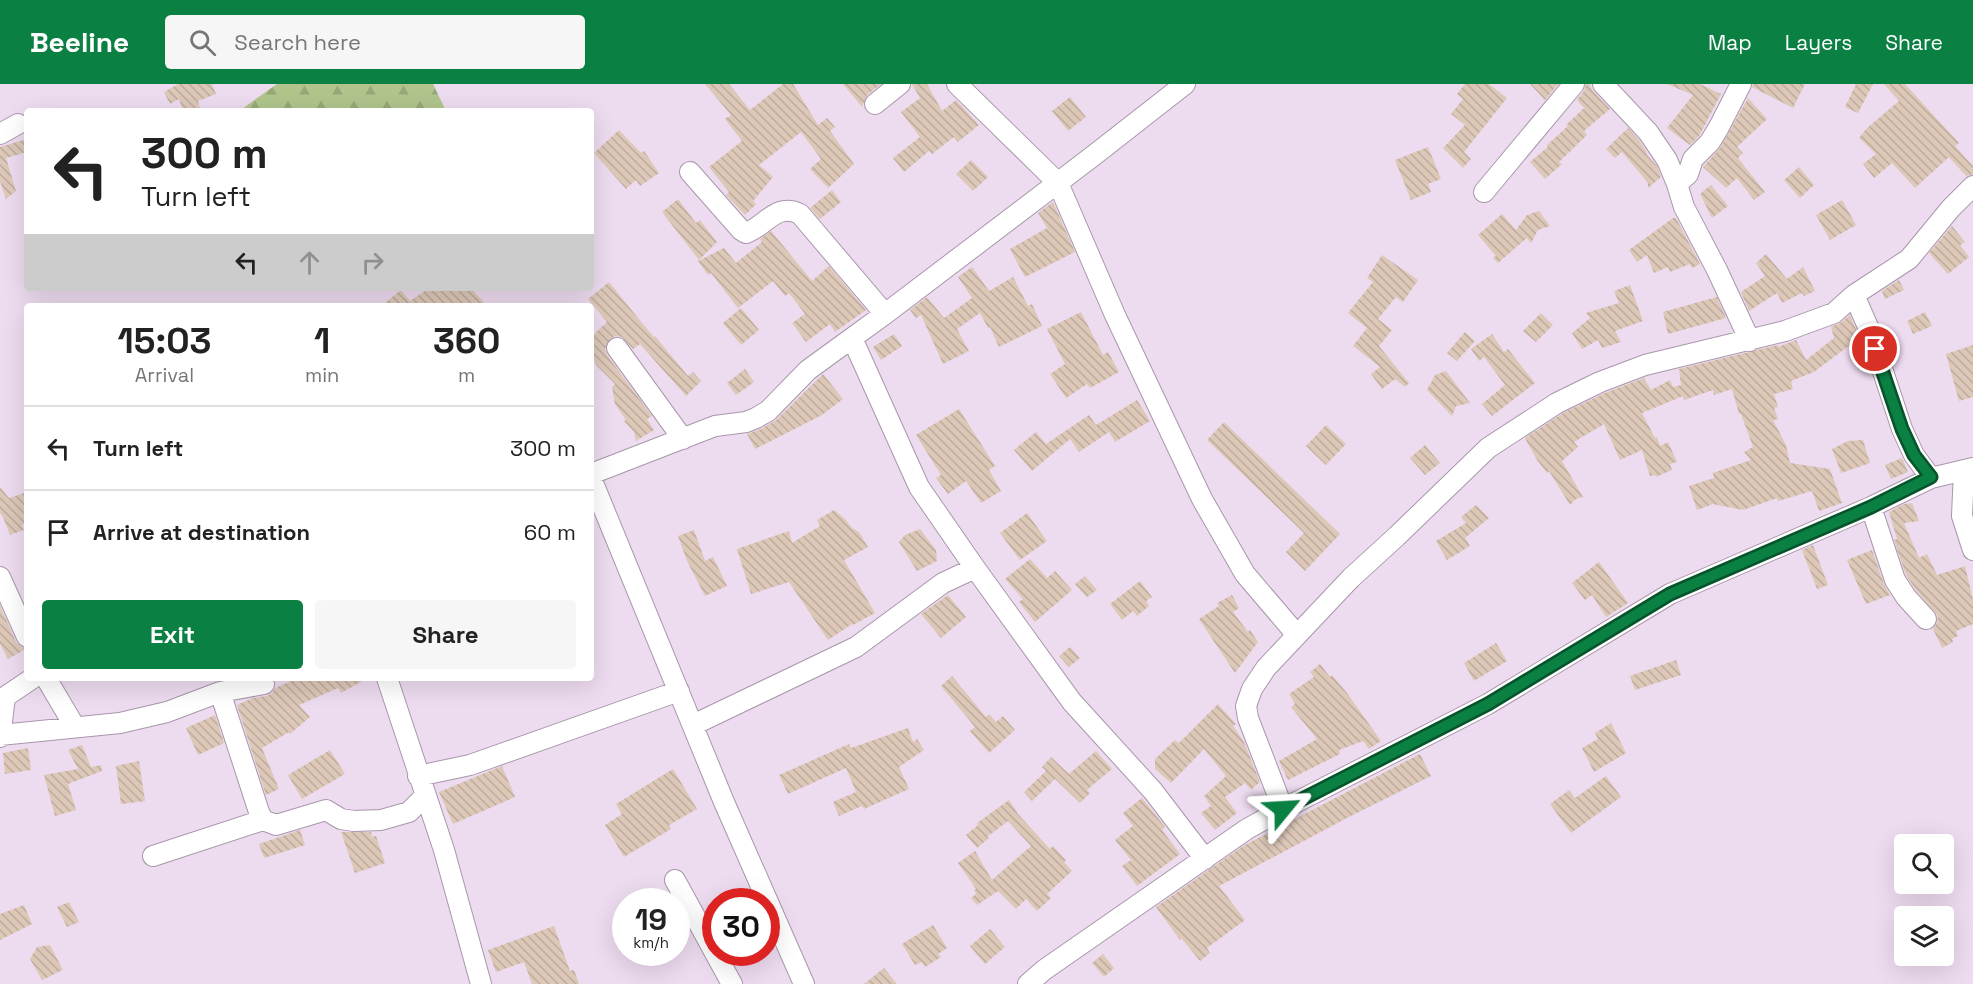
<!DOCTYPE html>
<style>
body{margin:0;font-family:"Space Grotesk",sans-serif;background:#f6f6f6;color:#222;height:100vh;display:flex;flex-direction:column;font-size:22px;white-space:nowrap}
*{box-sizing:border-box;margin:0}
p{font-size:20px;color:#767676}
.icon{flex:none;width:33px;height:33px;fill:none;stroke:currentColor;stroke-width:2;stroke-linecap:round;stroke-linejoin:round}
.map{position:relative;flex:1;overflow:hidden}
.details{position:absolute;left:24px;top:219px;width:570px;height:378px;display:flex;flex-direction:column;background:#fff;border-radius:6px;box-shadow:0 6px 24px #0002}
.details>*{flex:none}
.guide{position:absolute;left:24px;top:24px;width:570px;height:183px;border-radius:6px;box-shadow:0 6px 24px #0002;background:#fff;color:#222;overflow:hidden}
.fabs{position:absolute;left:1894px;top:750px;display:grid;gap:12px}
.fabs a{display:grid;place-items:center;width:60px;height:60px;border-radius:6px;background:#fff;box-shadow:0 6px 24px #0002;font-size:30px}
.speed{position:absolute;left:612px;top:804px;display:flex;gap:12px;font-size:30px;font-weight:700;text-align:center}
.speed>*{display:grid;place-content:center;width:78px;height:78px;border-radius:50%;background:#fff;box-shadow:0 6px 24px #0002;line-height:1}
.speed small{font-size:15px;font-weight:400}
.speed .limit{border:9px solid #d22;background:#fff;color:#111}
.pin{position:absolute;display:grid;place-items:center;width:51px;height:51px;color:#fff;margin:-26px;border:3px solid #fff;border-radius:50%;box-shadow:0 2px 6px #0007}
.me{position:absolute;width:66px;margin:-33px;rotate:63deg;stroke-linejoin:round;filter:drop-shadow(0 0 4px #0008)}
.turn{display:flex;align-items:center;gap:21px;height:126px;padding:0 18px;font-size:27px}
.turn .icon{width:78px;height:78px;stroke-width:2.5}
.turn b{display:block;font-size:42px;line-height:51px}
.lanes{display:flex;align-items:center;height:57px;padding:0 18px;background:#0003;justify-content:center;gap:30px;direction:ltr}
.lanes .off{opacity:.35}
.eta{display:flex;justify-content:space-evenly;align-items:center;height:102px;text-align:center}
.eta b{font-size:36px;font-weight:600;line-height:42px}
.primary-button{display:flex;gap:12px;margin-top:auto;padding:12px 18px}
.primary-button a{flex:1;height:69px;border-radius:6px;background:#0b8043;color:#fff;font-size:24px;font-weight:600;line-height:69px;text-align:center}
.primary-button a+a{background:#f6f6f6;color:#222}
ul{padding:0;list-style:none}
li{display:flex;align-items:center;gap:18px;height:84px;padding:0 18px;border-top:2px solid #e0e0e0}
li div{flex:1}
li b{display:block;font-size:22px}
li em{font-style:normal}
header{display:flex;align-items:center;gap:36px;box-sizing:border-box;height:84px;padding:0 30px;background:#0b8043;color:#fff}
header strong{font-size:28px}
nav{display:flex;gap:33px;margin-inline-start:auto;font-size:21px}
.search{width:420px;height:54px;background:#f6f6f6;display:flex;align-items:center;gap:15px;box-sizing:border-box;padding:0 21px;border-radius:6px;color:#767676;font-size:22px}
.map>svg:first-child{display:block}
.forest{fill:url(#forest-firs)}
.building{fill:url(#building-back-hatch)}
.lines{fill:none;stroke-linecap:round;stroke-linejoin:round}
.minor-casing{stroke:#a897aa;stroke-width:22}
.minor{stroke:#fff;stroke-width:20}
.route-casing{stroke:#07532c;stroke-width:15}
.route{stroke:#0b8043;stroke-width:10}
</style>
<header>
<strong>Beeline</strong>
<div class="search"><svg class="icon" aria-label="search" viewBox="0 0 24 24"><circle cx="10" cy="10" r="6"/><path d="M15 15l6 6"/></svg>Search here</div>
<nav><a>Map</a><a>Layers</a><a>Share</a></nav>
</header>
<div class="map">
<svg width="1973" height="900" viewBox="0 0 1973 900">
<defs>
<pattern id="forest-firs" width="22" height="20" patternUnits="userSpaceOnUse" patternTransform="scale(1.5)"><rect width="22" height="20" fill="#b0c48c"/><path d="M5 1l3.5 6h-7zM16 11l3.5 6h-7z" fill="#97a878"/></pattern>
<pattern id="building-back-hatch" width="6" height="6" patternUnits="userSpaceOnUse" patternTransform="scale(1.5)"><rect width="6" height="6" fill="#ddc8b8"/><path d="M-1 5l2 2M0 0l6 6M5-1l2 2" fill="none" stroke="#bdab9e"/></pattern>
</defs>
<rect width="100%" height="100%" fill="#eddbef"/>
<path class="forest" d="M 277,0 L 433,0 L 446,27 L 239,27 Z"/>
<path class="building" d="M 178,0 L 212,0 L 216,10 L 198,17 L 201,27 L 183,27 L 179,15 L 170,20 L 164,8 Z
M 705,0 L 729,0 L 750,26 L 783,0 L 793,0 L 818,41 L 827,34 L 835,43 L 830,47 L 854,80 L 828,104 L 810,85 L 821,75 L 801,48 L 759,81 L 773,93 L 753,117 L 756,120 L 745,131 L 726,111 L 729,108 L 709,83 L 742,57 L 725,35 L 731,31 Z
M 843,0 L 881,0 L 867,11 L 862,23 Z
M 912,0 L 927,0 L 942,27 L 956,16 L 979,41 L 958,58 L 954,53 L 932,70 L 929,67 L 904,88 L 893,74 L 920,53 L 901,28 L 920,14 Z
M 1465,0 L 1489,0 L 1507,14 L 1464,68 L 1471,75 L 1463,84 L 1443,64 L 1465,41 L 1451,30 L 1463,15 L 1457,10 Z
M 1530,0 L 1558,0 L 1545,16 Z
M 1586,0 L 1589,0 L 1594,8 L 1610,25 L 1584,47 L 1587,51 L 1559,78 L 1562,80 L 1545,95 L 1530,78 L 1548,63 L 1547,61 L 1568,42 L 1566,41 L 1584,24 L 1577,16 L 1584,7 Z
M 1667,0 L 1700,0 L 1721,10 L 1699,52 L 1690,61 L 1667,44 L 1693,11 Z
M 1753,0 L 1805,0 L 1793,24 L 1752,3 Z
M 1856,0 L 1873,0 L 1858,29 L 1845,23 Z
M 1884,0 L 1905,0 L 1959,59 L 1955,62 L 1973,82 L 1973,90 L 1966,92 L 1949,73 L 1915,104 L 1892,79 L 1874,94 L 1863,80 L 1876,70 L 1859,54 L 1867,44 L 1899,17 Z
M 1070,13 L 1086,33 L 1068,47 L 1052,27 Z
M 1748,14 L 1767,35 L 1737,63 L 1743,69 L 1738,74 L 1765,108 L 1754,116 L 1737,94 L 1726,104 L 1703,83 L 1720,64 Z
M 1628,44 L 1639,56 L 1646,67 L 1647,71 L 1657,82 L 1661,93 L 1648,104 L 1648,99 L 1622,68 L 1615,74 L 1606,65 Z
M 619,46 L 641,69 L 644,67 L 659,89 L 640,102 L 636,96 L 626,105 L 594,69 Z
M 27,55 L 27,68 L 6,74 L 16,107 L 6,115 L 0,97 L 0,63 Z
M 1428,63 L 1441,95 L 1428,100 L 1431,108 L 1411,116 L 1395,76 Z
M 971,76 L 988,93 L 973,107 L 956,90 Z
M 1799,83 L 1814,101 L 1800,114 L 1784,96 Z
M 1711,101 L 1728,122 L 1712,134 L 1700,110 Z
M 832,106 L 841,118 L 820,135 L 810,124 Z
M 678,115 L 696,139 L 700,136 L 717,158 L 699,176 L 662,128 Z
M 1842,116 L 1856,141 L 1830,156 L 1816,131 Z
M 1053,118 L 1075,168 L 1025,193 L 1010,165 L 1047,144 L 1038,129 Z
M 1539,127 L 1550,142 L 1538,146 L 1531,159 L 1527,154 L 1498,179 L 1493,174 L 1496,172 L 1478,151 L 1502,130 L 1516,146 L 1527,131 Z
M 1673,134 L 1676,134 L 1700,180 L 1692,184 L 1690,180 L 1670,188 L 1668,183 L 1654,189 L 1647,171 L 1637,178 L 1629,166 Z
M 1952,142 L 1965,158 L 1960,161 L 1969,173 L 1948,190 L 1929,169 Z
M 771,147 L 812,197 L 829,182 L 866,226 L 835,248 L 830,240 L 806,258 L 792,239 L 805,230 L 789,209 L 785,212 L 773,197 L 738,224 L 711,189 L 708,191 L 698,177 L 724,164 L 736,179 L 762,158 L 760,155 Z
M 1766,170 L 1787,195 L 1803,183 L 1815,207 L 1804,212 L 1802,209 L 1782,219 L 1777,209 L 1749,227 L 1741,208 L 1765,192 L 1756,179 Z
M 1382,171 L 1418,196 L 1403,218 L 1396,213 L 1378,235 L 1392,246 L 1379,262 L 1409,299 L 1405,303 L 1395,295 L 1382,305 L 1371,290 L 1380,283 L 1353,262 L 1367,244 L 1348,229 L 1373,198 L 1367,194 Z
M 972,183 L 989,207 L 1013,193 L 1028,222 L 1032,220 L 1042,242 L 999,263 L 990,243 L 988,244 L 980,229 L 957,245 L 969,267 L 943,280 L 921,231 L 916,234 L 910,226 L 927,213 L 944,234 L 972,214 L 958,193 Z
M 1899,196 L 1904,206 L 1885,215 L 1882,207 Z
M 609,198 L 642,239 L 654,253 L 655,252 L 688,292 L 693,288 L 701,297 L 686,312 L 640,260 L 633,265 L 622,253 L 615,252 L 610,255 L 605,265 L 607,271 L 652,332 L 647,335 L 654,346 L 636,357 L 634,348 L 624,337 L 626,336 L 615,320 L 612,303 L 615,300 L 596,281 L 591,270 L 591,253 L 607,238 L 588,215 Z
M 1630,201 L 1643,237 L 1615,247 L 1621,258 L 1602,264 L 1598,256 L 1582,265 L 1572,249 L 1590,234 L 1586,229 L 1619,219 L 1614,207 Z
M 429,204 L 471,204 L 487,222 L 381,222 L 401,206 L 410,217 Z
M 1717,213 L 1726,234 L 1668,250 L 1663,228 Z
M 741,224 L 759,246 L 741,261 L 723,239 Z
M 1081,228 L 1103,271 L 1108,268 L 1119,288 L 1090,304 L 1087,300 L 1066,314 L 1050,290 L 1065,280 L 1047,245 Z
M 1925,228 L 1932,242 L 1913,250 L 1907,237 Z
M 1541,229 L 1553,241 L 1536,258 L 1523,247 Z
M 1850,231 L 1861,258 L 1850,261 L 1814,288 L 1791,297 L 1793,305 L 1774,310 L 1778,323 L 1774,324 L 1778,335 L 1773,336 L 1786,361 L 1790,379 L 1830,385 L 1842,419 L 1819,427 L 1812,407 L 1778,417 L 1777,414 L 1743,426 L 1713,420 L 1697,426 L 1689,402 L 1714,394 L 1713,389 L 1751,376 L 1744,368 L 1753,363 L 1741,330 L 1739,330 L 1732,305 L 1714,311 L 1713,306 L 1684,316 L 1683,312 L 1642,329 L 1655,354 L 1657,353 L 1660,362 L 1668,358 L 1677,378 L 1670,380 L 1672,386 L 1656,393 L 1655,391 L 1650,392 L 1642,366 L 1620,376 L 1604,340 L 1574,358 L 1578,363 L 1562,377 L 1583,413 L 1576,415 L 1570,421 L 1549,387 L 1547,389 L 1537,376 L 1525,354 L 1563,329 L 1605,309 L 1644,294 L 1651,306 L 1670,296 L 1673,303 L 1681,301 L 1679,285 L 1778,261 L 1778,263 L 1796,256 L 1806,276 L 1834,254 L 1831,243 L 1842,238 Z
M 1465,248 L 1475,257 L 1457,277 L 1447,269 Z
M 894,250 L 902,262 L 881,276 L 873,263 Z
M 1492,250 L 1504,268 L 1508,265 L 1535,299 L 1492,332 L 1482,320 L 1505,301 L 1484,273 L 1479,277 L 1471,265 Z
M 1973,261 L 1973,313 L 1959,317 L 1946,270 Z
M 745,285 L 754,298 L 736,311 L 727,299 Z
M 1446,287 L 1470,319 L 1456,322 L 1452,332 L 1427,306 L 1435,291 Z
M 823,290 L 843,315 L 822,331 L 755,365 L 747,350 L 761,345 L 776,336 Z
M 1137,316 L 1150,337 L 1115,358 L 1109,348 L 1079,368 L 1070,355 L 1032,387 L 1014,366 L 1036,348 L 1046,360 L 1089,331 L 1096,341 Z
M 959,325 L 995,382 L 989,386 L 1001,407 L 981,419 L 966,397 L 948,410 L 936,394 L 941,391 L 916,351 Z
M 1224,338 L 1340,450 L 1305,487 L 1286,468 L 1304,449 L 1207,356 Z
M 1326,341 L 1346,360 L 1326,381 L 1306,362 Z
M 1863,356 L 1870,379 L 1841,389 L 1832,365 L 1848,357 Z
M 1425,361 L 1440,379 L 1425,391 L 1410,374 Z
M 1902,374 L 1908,388 L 1891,395 L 1885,381 Z
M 0,403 L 9,414 L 27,408 L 27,439 L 22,441 L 24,446 L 10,451 L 3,433 L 0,429 Z
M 1912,419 L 1919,437 L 1904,439 L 1919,474 L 1927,470 L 1937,491 L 1965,482 L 1973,516 L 1973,540 L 1956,547 L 1958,552 L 1952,555 L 1953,558 L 1942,564 L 1933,545 L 1937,539 L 1938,532 L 1916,506 L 1906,491 L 1894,456 L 1897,455 L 1889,428 L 1904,420 Z
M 1476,421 L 1489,434 L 1465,454 L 1470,462 L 1447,476 L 1436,457 L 1466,439 L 1461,433 Z
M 834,426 L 845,435 L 852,444 L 859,448 L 868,463 L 844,476 L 875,529 L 853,541 L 852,540 L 828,556 L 789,498 L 751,510 L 737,465 L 789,447 L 792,459 L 820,442 L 817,436 Z
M 1027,429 L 1047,457 L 1020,476 L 1000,449 Z
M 920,445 L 936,466 L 937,477 L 917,487 L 899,458 L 905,451 Z
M 694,446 L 705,477 L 713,473 L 727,502 L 705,512 L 687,477 L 678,452 Z
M 1813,461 L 1828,501 L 1817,505 L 1802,466 Z
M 1872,466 L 1884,500 L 1890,511 L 1866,520 L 1847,476 Z
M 1030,475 L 1047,494 L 1055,487 L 1072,506 L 1035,538 L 1019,518 L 1023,515 L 1005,495 Z
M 1599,478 L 1628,519 L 1606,533 L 1592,511 L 1585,516 L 1572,499 Z
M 1085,492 L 1097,506 L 1087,513 L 1075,500 Z
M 1140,497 L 1152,513 L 1146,517 L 1149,522 L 1137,532 L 1133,527 L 1122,536 L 1110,520 Z
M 948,511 L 966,533 L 941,554 L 921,530 Z
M 1232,511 L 1239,524 L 1233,528 L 1248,548 L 1250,546 L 1258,558 L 1235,589 L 1199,535 L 1219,522 L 1217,519 Z
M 0,522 L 16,558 L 21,563 L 26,565 L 8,575 L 0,560 Z
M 1496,559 L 1507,577 L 1474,597 L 1464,579 Z
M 1070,563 L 1080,574 L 1069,583 L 1059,572 Z
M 1676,576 L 1681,591 L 1635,606 L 1630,592 Z
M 1320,580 L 1330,593 L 1332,591 L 1347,609 L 1381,657 L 1369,665 L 1363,657 L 1339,666 L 1340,670 L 1288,696 L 1279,677 L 1317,655 L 1291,623 L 1295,620 L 1289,610 L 1314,593 L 1310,588 Z
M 952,592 L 986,633 L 989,630 L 996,638 L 1003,632 L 1015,646 L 989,669 L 970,647 L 975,643 L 941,602 Z
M 298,594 L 368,594 L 341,609 L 338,604 L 299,621 L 310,633 L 290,650 L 289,648 L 262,664 L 279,705 L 266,711 L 237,621 L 253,614 L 267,612 L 272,609 L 275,604 Z
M 1218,620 L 1236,640 L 1233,642 L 1244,658 L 1260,698 L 1251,706 L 1245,699 L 1225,713 L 1237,729 L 1215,746 L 1201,729 L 1211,722 L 1204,712 L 1226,692 L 1204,665 L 1171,699 L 1155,685 L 1155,675 L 1175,656 L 1179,659 Z
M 215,631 L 224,659 L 198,671 L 186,644 Z
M 1611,639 L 1626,669 L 1594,688 L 1582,664 L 1598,655 L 1595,649 Z
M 908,644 L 913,658 L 917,655 L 924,666 L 899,683 L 909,705 L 864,725 L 862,722 L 839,732 L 833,718 L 856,708 L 846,684 L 788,710 L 779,691 L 849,660 L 851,664 Z
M 82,661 L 91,683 L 101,681 L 102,687 L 68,700 L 76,726 L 55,732 L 44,691 L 78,685 L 68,666 Z
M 28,664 L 31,686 L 5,690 L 3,669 Z
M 330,666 L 345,690 L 302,715 L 288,691 Z
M 1096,667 L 1112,685 L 1087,706 L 1090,709 L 1080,719 L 1055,695 L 1032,717 L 1024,708 L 1046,687 L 1042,683 L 1051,673 L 1069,690 Z
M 1420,670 L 1431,692 L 1347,734 L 1219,802 L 1245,836 L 1207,864 L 1210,869 L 1200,877 L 1181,854 L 1180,856 L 1156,823 L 1243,762 Z
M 139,677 L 145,717 L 121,720 L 116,682 Z
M 502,682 L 515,713 L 453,740 L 439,708 Z
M 673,685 L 697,725 L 669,741 L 671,745 L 624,773 L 605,741 L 622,730 L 616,720 Z
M 1606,692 L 1621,713 L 1571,749 L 1550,720 L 1569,706 L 1575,714 Z
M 1142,714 L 1165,743 L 1162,746 L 1180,770 L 1137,802 L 1122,782 L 1131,776 L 1115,756 L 1133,742 L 1123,729 Z
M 1009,716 L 1018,730 L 1050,765 L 1053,762 L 1066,776 L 1064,778 L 1072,787 L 1047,810 L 1051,814 L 1037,827 L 1026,815 L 1016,825 L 998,807 L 977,821 L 971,814 L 976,810 L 974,806 L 976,805 L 958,779 L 975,767 L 992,796 L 1031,762 L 1008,737 L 987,753 L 989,754 L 977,764 L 966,751 L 978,741 L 977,739 Z
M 300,746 L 305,761 L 264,774 L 259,760 Z
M 341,748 L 371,748 L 372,753 L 376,752 L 385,779 L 355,789 Z
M 69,818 L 79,838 L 67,843 L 57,823 Z
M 24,821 L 32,840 L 0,856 L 0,830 Z
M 933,841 L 947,864 L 938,870 L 941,873 L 925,883 L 922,878 L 915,881 L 902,860 Z
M 554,842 L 570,887 L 574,886 L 579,900 L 532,900 L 524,878 L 496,888 L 488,866 Z
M 990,845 L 1005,863 L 985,880 L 970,862 Z
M 50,861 L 63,886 L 42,896 L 30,875 L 37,863 Z
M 1103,870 L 1114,884 L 1104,893 L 1092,879 Z
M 884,884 L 897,900 L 864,900 Z"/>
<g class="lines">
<defs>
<path id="minor" d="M 957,0 L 1058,99 L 1115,231 L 1202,415 L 1245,490 L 1297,551
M 1185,0 L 1093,72 L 885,230 L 852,254 L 919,403 L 975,484 L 1072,618 L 1153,707 L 1205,775
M 1603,0 L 1648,48 L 1667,76 L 1677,100 L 1684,123 L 1717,186 L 1750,257
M 875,20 L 900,0
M 0,50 L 18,40
M 690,88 L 741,146 L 746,149 C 766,142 776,118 800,130 L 885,230
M 1677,100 L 1688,90 L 1693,75 L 1710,58 L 1719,43 L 1741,0
M 1484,108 L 1574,0
M 1854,211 L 1869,245 L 1902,345 L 1914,371 L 1931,394
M 617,264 L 683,355
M 1964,387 L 1962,432 L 1973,466
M 591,390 L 715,342 L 746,338 L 756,334 L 768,327 L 808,286 L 852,254
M 591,394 L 724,718 L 804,900
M 1871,423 L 1895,496 L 1906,513 L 1926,535
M 0,493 L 27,553
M 46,594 L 75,643
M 387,594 L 444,766 L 481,900
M 220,608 L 264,600
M 5,613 L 33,594
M 0,616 L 5,613 L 0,653
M 693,641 L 856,563 L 943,499 L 975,484
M 0,651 L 120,639 L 167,628 L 220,608 L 259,728 L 263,736 L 276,741 L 326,726 L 341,735 L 354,737 L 381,736 L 409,728 L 425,712
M 418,692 L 470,681 L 679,607
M 1283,725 L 1248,634 L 1246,622 L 1252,605 L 1266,584 L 1351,494 L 1397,452 L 1488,364 L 1557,319 L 1600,298 L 1645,281 L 1785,247 L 1834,229 L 1854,211 L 1909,175 L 1951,124 L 1973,102
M 153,772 L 263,736
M 675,796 L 732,900
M 1028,900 L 1044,886 L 1247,745 L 1283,725 L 1488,620 L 1670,510 L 1871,423 L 1931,394 L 1973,384"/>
</defs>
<use href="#minor" class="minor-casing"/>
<use href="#minor" class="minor"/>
</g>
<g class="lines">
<defs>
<path id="route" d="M 1283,725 L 1488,620 L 1670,510 L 1871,423 L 1931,393 L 1914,371 L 1902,345 L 1875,265"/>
</defs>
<use href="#route" class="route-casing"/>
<use href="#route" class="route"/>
</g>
</svg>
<div class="fabs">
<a><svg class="icon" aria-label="search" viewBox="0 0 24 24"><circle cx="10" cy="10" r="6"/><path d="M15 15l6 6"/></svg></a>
<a><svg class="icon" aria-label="layers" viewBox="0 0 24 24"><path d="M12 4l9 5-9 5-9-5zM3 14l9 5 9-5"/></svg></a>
</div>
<div class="speed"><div>19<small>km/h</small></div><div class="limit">30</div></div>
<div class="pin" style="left:1875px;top:265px;background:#d93025"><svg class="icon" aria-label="arrive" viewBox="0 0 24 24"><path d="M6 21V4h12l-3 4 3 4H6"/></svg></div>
<svg class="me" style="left:1283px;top:725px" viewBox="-20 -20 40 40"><path d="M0-17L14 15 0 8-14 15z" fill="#0b8043" stroke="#fff" stroke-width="4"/></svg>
<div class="guide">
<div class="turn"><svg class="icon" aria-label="left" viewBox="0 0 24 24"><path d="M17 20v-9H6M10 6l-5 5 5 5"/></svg><div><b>300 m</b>Turn left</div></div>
<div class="lanes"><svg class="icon" aria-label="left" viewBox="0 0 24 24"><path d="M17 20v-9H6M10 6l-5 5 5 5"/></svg><svg class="icon off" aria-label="ahead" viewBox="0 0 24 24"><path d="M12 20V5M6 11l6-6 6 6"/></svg><svg class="icon off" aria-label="right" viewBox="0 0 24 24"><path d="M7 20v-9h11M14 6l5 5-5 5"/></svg></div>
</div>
<section class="details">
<div class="eta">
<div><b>15:03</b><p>Arrival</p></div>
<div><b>1</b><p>min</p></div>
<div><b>360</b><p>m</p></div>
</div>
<ul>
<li><svg class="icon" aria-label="left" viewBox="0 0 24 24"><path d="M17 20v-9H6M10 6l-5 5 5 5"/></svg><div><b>Turn left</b></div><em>300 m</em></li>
<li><svg class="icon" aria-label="arrive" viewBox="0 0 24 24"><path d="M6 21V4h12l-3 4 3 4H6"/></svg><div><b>Arrive at destination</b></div><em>60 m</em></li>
</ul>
<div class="primary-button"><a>Exit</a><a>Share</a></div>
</section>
</div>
